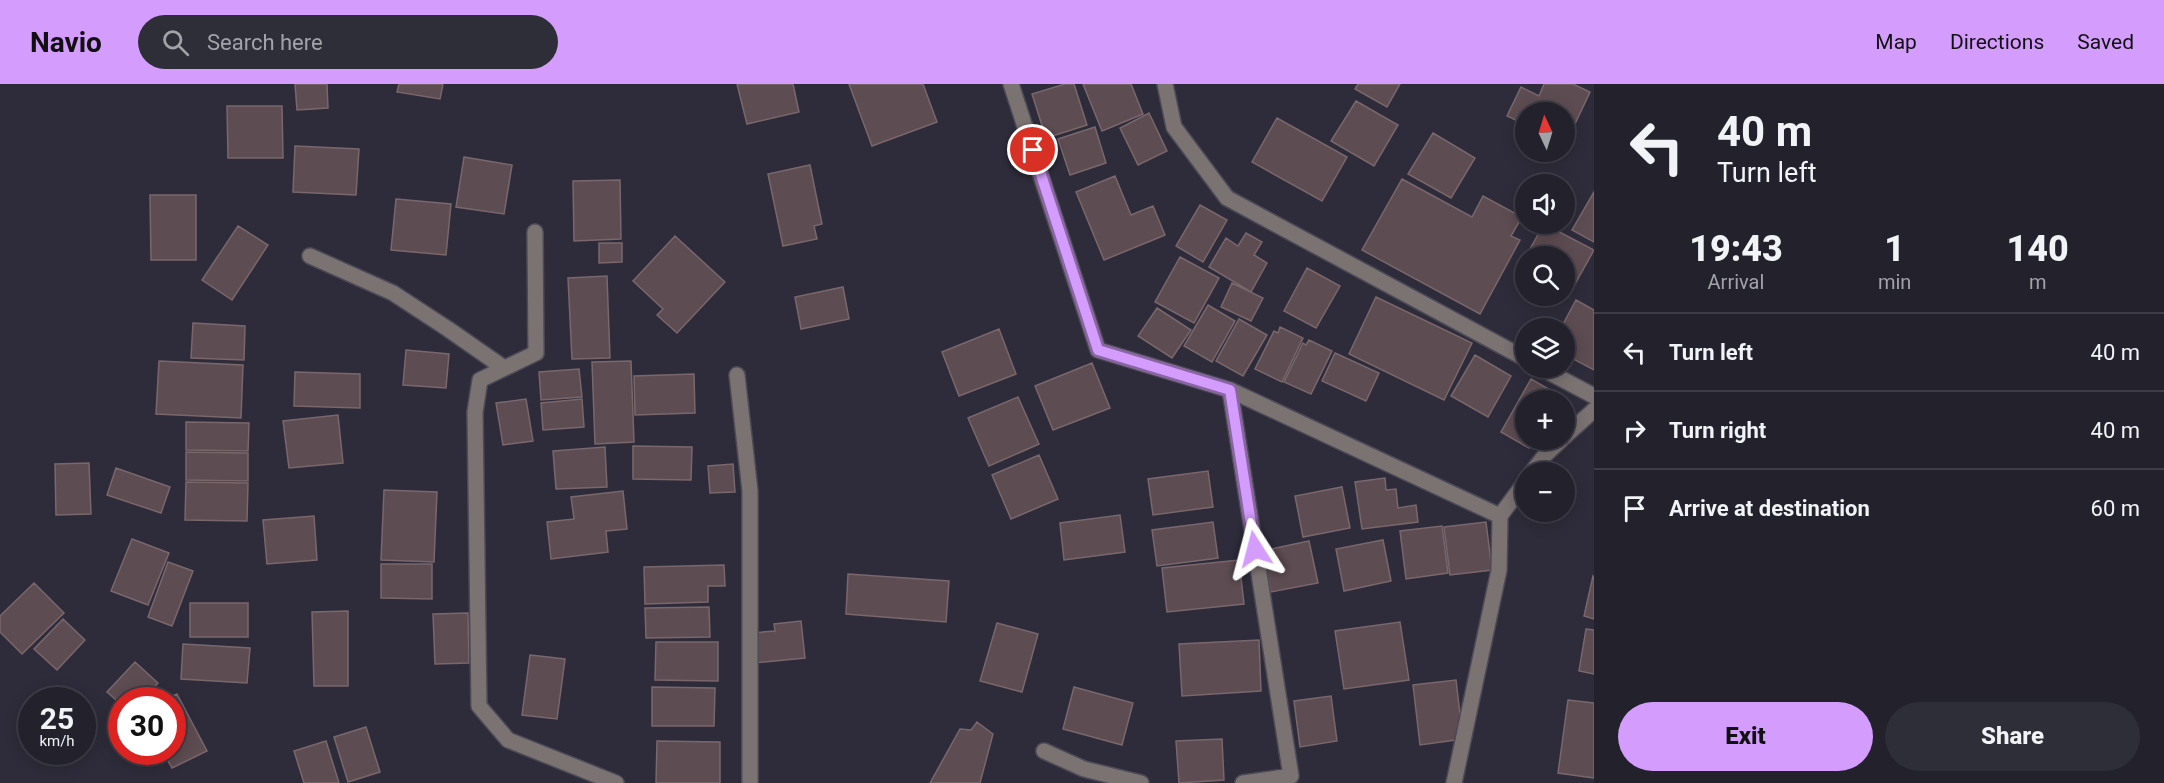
<!DOCTYPE html>
<meta charset="utf-8">
<style>
body{margin:0;font-family:Roboto,sans-serif;background:#2e2e38;color:#f1f3f6;height:100vh;display:flex;flex-direction:column;font-size:22px;white-space:nowrap}
*{box-sizing:border-box;margin:0}
p{font-size:20px;color:#a2a3a9}
.icon{flex:none;width:33px;height:33px;fill:none;stroke:currentColor;stroke-width:2;stroke-linecap:round;stroke-linejoin:round}
.map{position:relative;flex:1;overflow:hidden}
.side{display:flex;flex-direction:column;background:#22212c;width:570px}
.side>*{flex:none}
.top-card{background:#22212c;color:#f1f3f6;overflow:hidden}
.needle{width:39px;rotate:356deg}
.fabs{position:absolute;left:1515px;top:18px;display:grid;gap:12px}
.fabs a{display:grid;place-items:center;width:60px;height:60px;border-radius:50%;background:#22212c;box-shadow:0 3px 15px #0003,0 0 0 2px #3f3e48;font-size:30px}
.speed{position:absolute;left:18px;top:603px;display:flex;gap:12px;font-size:30px;font-weight:700;text-align:center}
.speed>*{display:grid;place-content:center;width:78px;height:78px;border-radius:50%;background:#22212c;box-shadow:0 3px 15px #0003,0 0 0 2px #3f3e48;line-height:1}
.speed small{font-size:15px;font-weight:400}
.speed .limit{border:9px solid #d22;background:#fff;color:#111}
.pin{position:absolute;display:grid;place-items:center;width:51px;height:51px;color:#fff;margin:-26px;border:3px solid #fff;border-radius:50%;box-shadow:0 2px 6px #0007}
.me{position:absolute;width:66px;margin:-33px;rotate:351deg;stroke-linejoin:round;filter:drop-shadow(0 0 4px #0008)}
.turn{display:flex;align-items:center;gap:21px;height:126px;padding:0 24px;font-size:27px}
.turn .icon{width:78px;height:78px;stroke-width:2.5}
.turn b{display:block;font-size:42px;line-height:51px}
.eta{display:flex;justify-content:space-evenly;align-items:center;height:102px;text-align:center}
.eta b{font-size:36px;font-weight:800;line-height:42px}
.action{display:flex;gap:12px;margin-top:auto;padding:12px 24px}
.action a{flex:1;height:69px;border-radius:36px;background:#d49cfc;color:#111;font-size:24px;font-weight:800;line-height:69px;text-align:center}
.action a+a{background:#2e2e38;color:#f1f3f6}
ul{padding:0;list-style:none}
li{display:flex;align-items:center;gap:18px;height:78px;padding:0 24px;border-top:2px solid #3f3e48}
li div{flex:1}
li b{display:block;font-size:22px}
li em{font-style:normal}
header{display:flex;align-items:center;gap:36px;box-sizing:border-box;height:84px;padding:0 30px;background:#d49cfc;color:#111}
header strong{font-size:28px}
nav{display:flex;gap:33px;margin-inline-start:auto;font-size:21px}
.search{width:420px;height:54px;background:#2e2e38;display:flex;align-items:center;gap:15px;box-sizing:border-box;padding:0 21px;border-radius:33px;color:#a2a3a9;font-size:22px}
main{display:flex;flex:1;min-height:0}
.map>svg:first-child{display:block}
.building{fill:#5d4c51;stroke:#79676c;stroke-width:1.5}
.lines{fill:none;stroke-linecap:round;stroke-linejoin:round}
.minor-casing{stroke:#4c4a57;stroke-width:18}
.minor{stroke:#7b7272;stroke-width:15}
.route-casing{stroke:#8a65a4;stroke-width:15}
.route{stroke:#d49cfc;stroke-width:10}
</style>
<header>
<strong>Navio</strong>
<div class="search"><svg class="icon" aria-label="search" viewBox="0 0 24 24"><circle cx="10" cy="10" r="6"/><path d="M15 15l6 6"/></svg>Search here</div>
<nav><a>Map</a><a>Directions</a><a>Saved</a></nav>
</header>
<main>
<div class="map">
<svg width="1594" height="699" viewBox="0 0 1594 699">
<rect width="100%" height="100%" fill="#2e2c3a"/>
<path class="building" d="M 295,0 L 327,0 L 328,24 L 297,26 Z
M 399,0 L 443,0 L 440,15 L 397,8 Z
M 737,0 L 793,0 L 799,28 L 747,40 Z
M 849,0 L 923,0 L 937,38 L 872,62 Z
M 1065,0 L 1074,0 L 1087,41 L 1046,54 L 1032,10 Z
M 1083,0 L 1131,0 L 1143,30 L 1102,47 Z
M 1358,0 L 1400,0 L 1387,23 L 1355,5 Z
M 1544,0 L 1573,0 L 1590,8 L 1566,59 L 1564,28 L 1526,28 L 1526,41 L 1507,32 L 1521,3 L 1539,12 Z
M 1356,17 L 1398,41 L 1374,82 L 1331,57 Z
M 227,22 L 282,22 L 283,74 L 228,74 Z
M 1149,29 L 1167,67 L 1138,81 L 1120,44 Z
M 1277,34 L 1347,73 L 1322,117 L 1252,78 Z
M 1095,43 L 1106,79 L 1070,91 L 1058,55 Z
M 1433,49 L 1475,74 L 1451,114 L 1408,90 Z
M 295,62 L 359,65 L 356,111 L 293,108 Z
M 464,73 L 512,81 L 504,130 L 456,123 Z
M 810,81 L 822,140 L 814,142 L 817,155 L 783,162 L 768,90 Z
M 1115,92 L 1131,131 L 1153,122 L 1165,151 L 1104,176 L 1076,108 Z
M 1402,95 L 1472,133 L 1483,112 L 1522,133 L 1511,152 L 1520,156 L 1480,230 L 1362,166 Z
M 620,96 L 621,155 L 574,157 L 573,97 Z
M 1594,108 L 1594,158 L 1572,146 Z
M 150,111 L 196,111 L 196,176 L 151,176 Z
M 396,115 L 451,120 L 446,171 L 391,166 Z
M 1200,121 L 1227,136 L 1203,178 L 1176,162 Z
M 1544,140 L 1594,166 L 1569,211 L 1564,208 L 1564,172 L 1526,172 Z
M 238,142 L 268,161 L 232,216 L 202,196 Z
M 1246,149 L 1262,158 L 1254,171 L 1267,179 L 1251,208 L 1209,183 L 1226,154 L 1238,162 Z
M 675,152 L 725,198 L 677,249 L 657,231 L 663,225 L 633,197 Z
M 599,159 L 622,159 L 622,178 L 599,179 Z
M 1180,173 L 1219,194 L 1194,239 L 1155,218 Z
M 1307,184 L 1340,202 L 1316,244 L 1284,227 Z
M 607,192 L 610,274 L 572,275 L 568,194 Z
M 1232,199 L 1263,214 L 1251,237 L 1221,223 Z
M 843,203 L 849,235 L 801,245 L 795,213 Z
M 1376,213 L 1472,259 L 1444,316 L 1349,270 Z
M 1576,216 L 1594,226 L 1594,286 L 1564,270 L 1564,244 L 1561,244 Z
M 1208,221 L 1235,237 L 1212,278 L 1184,262 Z
M 1157,224 L 1191,246 L 1172,274 L 1138,252 Z
M 1239,235 L 1267,251 L 1243,292 L 1216,277 Z
M 193,239 L 245,242 L 244,276 L 191,274 Z
M 1280,243 L 1303,254 L 1282,298 L 1255,285 L 1274,247 L 1278,249 Z
M 999,245 L 1016,290 L 959,312 L 942,268 Z
M 1309,256 L 1332,267 L 1311,310 L 1284,298 L 1303,259 L 1306,261 Z
M 406,266 L 449,270 L 446,304 L 403,301 Z
M 1335,269 L 1379,289 L 1366,317 L 1322,297 Z
M 1475,271 L 1511,292 L 1488,333 L 1451,312 Z
M 159,277 L 243,281 L 241,334 L 156,330 Z
M 631,277 L 634,358 L 595,360 L 592,278 Z
M 1092,279 L 1110,324 L 1053,346 L 1035,302 Z
M 579,285 L 582,313 L 541,316 L 539,288 Z
M 295,288 L 360,290 L 360,324 L 294,322 Z
M 694,290 L 695,329 L 635,331 L 634,292 Z
M 1531,295 L 1559,311 L 1556,316 L 1526,316 L 1526,356 L 1533,356 L 1529,364 L 1501,348 Z
M 1018,313 L 1039,360 L 989,382 L 968,334 Z
M 526,315 L 533,357 L 503,361 L 496,319 Z
M 582,315 L 584,343 L 543,346 L 541,319 Z
M 338,331 L 343,379 L 289,384 L 283,337 Z
M 186,338 L 249,339 L 248,367 L 186,366 Z
M 633,362 L 692,363 L 691,396 L 633,395 Z
M 605,363 L 607,403 L 556,405 L 553,367 Z
M 186,368 L 248,369 L 248,397 L 186,396 Z
M 1039,371 L 1058,415 L 1011,435 L 992,391 Z
M 89,379 L 91,430 L 56,431 L 55,380 Z
M 733,380 L 735,408 L 710,409 L 708,382 Z
M 116,384 L 170,403 L 161,429 L 107,411 Z
M 1208,387 L 1213,423 L 1153,431 L 1148,395 Z
M 1385,394 L 1386,406 L 1396,405 L 1398,424 L 1416,421 L 1418,438 L 1362,445 L 1355,398 Z
M 186,398 L 248,399 L 247,437 L 185,436 Z
M 1342,403 L 1350,444 L 1303,453 L 1295,412 Z
M 384,406 L 437,408 L 434,478 L 381,476 Z
M 623,407 L 627,445 L 606,447 L 608,468 L 551,475 L 547,438 L 574,435 L 571,413 Z
M 1120,431 L 1125,468 L 1064,476 L 1060,439 Z
M 314,432 L 317,476 L 267,480 L 263,436 Z
M 1213,438 L 1218,474 L 1157,482 L 1152,446 Z
M 1486,438 L 1492,486 L 1450,491 L 1444,443 Z
M 1442,442 L 1448,489 L 1406,495 L 1400,447 Z
M 132,455 L 169,469 L 148,521 L 111,507 Z
M 1383,456 L 1391,497 L 1344,507 L 1336,465 Z
M 1309,457 L 1318,499 L 1271,508 L 1262,467 Z
M 1239,476 L 1244,520 L 1167,528 L 1162,484 Z
M 168,478 L 193,487 L 172,542 L 148,533 Z
M 381,480 L 432,480 L 432,515 L 381,514 Z
M 724,481 L 725,502 L 708,502 L 708,518 L 645,520 L 644,483 Z
M 848,490 L 949,497 L 946,538 L 846,530 Z
M 1593,492 L 1594,493 L 1594,535 L 1584,532 Z
M 34,499 L 64,529 L 22,570 L 0,548 L 0,532 Z
M 190,519 L 248,519 L 248,553 L 190,553 Z
M 709,523 L 710,553 L 646,554 L 645,524 Z
M 348,527 L 348,602 L 314,602 L 312,528 Z
M 468,529 L 469,579 L 435,580 L 433,530 Z
M 63,535 L 85,556 L 57,586 L 34,565 Z
M 801,537 L 805,574 L 753,579 L 750,549 L 775,547 L 774,540 Z
M 1400,538 L 1409,596 L 1344,605 L 1335,547 Z
M 997,539 L 1038,550 L 1022,608 L 980,597 Z
M 1586,545 L 1594,546 L 1594,590 L 1579,587 Z
M 1259,556 L 1261,607 L 1182,612 L 1179,560 Z
M 656,558 L 718,558 L 718,597 L 655,596 Z
M 183,560 L 250,564 L 247,599 L 181,595 Z
M 530,571 L 565,575 L 557,635 L 522,631 Z
M 135,578 L 158,599 L 143,616 L 122,616 L 122,621 L 107,608 Z
M 1456,596 L 1463,655 L 1420,661 L 1413,601 Z
M 652,603 L 715,604 L 714,642 L 652,642 Z
M 1074,603 L 1133,619 L 1122,661 L 1063,645 Z
M 177,610 L 207,667 L 172,684 L 163,668 L 172,668 L 172,616 L 164,616 Z
M 1331,612 L 1337,657 L 1300,663 L 1294,617 Z
M 1568,616 L 1594,619 L 1594,694 L 1558,689 Z
M 977,638 L 993,650 L 980,699 L 930,699 L 960,645 L 971,646 Z
M 366,643 L 380,688 L 348,698 L 334,653 Z
M 1222,655 L 1224,696 L 1179,699 L 1176,657 Z
M 326,657 L 339,699 L 304,699 L 294,667 Z
M 657,657 L 720,658 L 720,699 L 656,699 Z"/>
<g class="lines">
<defs>
<path id="minor" d="M 1011,0 L 1098,266 L 1230,306
M 1165,0 L 1174,43 L 1227,114 L 1526,275
M 535,148 L 536,269 L 480,296 L 475,328 L 479,622 L 508,656 L 616,699
M 310,172 L 393,209 L 448,245 L 504,284
M 1541,284 L 1594,312
M 737,291 L 750,407 L 750,699
M 1564,353 L 1594,326
M 1532,388 L 1546,370 L 1561,356
M 1044,667 L 1084,685 L 1141,699
M 1243,699 L 1291,692 L 1230,306 L 1500,432
M 1454,699 L 1499,486 L 1500,432 L 1526,397"/>
</defs>
<use href="#minor" class="minor-casing"/>
<use href="#minor" class="minor"/>
</g>
<g class="lines">
<defs>
<path id="route" d="M 1033,66 L 1098,266 L 1230,306 L 1255,465"/>
</defs>
<use href="#route" class="route-casing"/>
<use href="#route" class="route"/>
</g>
</svg>
<div class="fabs">
<a><svg class="needle" viewBox="-14 -14 28 28"><path d="M0-13l5 13h-10z" fill="#e53935"/><path d="M0 13l5-13h-10z" fill="#a2a3a9"/></svg></a>
<a><svg class="icon" aria-label="sound" viewBox="0 0 24 24"><path d="M4 9h4l5-4v14l-5-4H4zM17 9q2 3 0 6"/></svg></a>
<a><svg class="icon" aria-label="search" viewBox="0 0 24 24"><circle cx="10" cy="10" r="6"/><path d="M15 15l6 6"/></svg></a>
<a><svg class="icon" aria-label="layers" viewBox="0 0 24 24"><path d="M12 4l9 5-9 5-9-5zM3 14l9 5 9-5"/></svg></a>
<a>+</a>
<a>−</a>
</div>
<div class="speed"><div>25<small>km/h</small></div><div class="limit">30</div></div>
<div class="pin" style="left:1033px;top:66px;background:#d93025"><svg class="icon" aria-label="arrive" viewBox="0 0 24 24"><path d="M6 21V4h12l-3 4 3 4H6"/></svg></div>
<svg class="me" style="left:1255px;top:465px" viewBox="-20 -20 40 40"><path d="M0-17L14 15 0 8-14 15z" fill="#d49cfc" stroke="#fff" stroke-width="4"/></svg>
</div>
<section class="side">
<div class="top-card">
<div class="turn"><svg class="icon" aria-label="left" viewBox="0 0 24 24"><path d="M17 20v-9H6M10 6l-5 5 5 5"/></svg><div><b>40 m</b>Turn left</div></div>
</div>
<div class="eta">
<div><b>19:43</b><p>Arrival</p></div>
<div><b>1</b><p>min</p></div>
<div><b>140</b><p>m</p></div>
</div>
<ul>
<li><svg class="icon" aria-label="left" viewBox="0 0 24 24"><path d="M17 20v-9H6M10 6l-5 5 5 5"/></svg><div><b>Turn left</b></div><em>40 m</em></li>
<li><svg class="icon" aria-label="right" viewBox="0 0 24 24"><path d="M7 20v-9h11M14 6l5 5-5 5"/></svg><div><b>Turn right</b></div><em>40 m</em></li>
<li><svg class="icon" aria-label="arrive" viewBox="0 0 24 24"><path d="M6 21V4h12l-3 4 3 4H6"/></svg><div><b>Arrive at destination</b></div><em>60 m</em></li>
</ul>
<div class="action"><a>Exit</a><a>Share</a></div>
</section>
</main>
